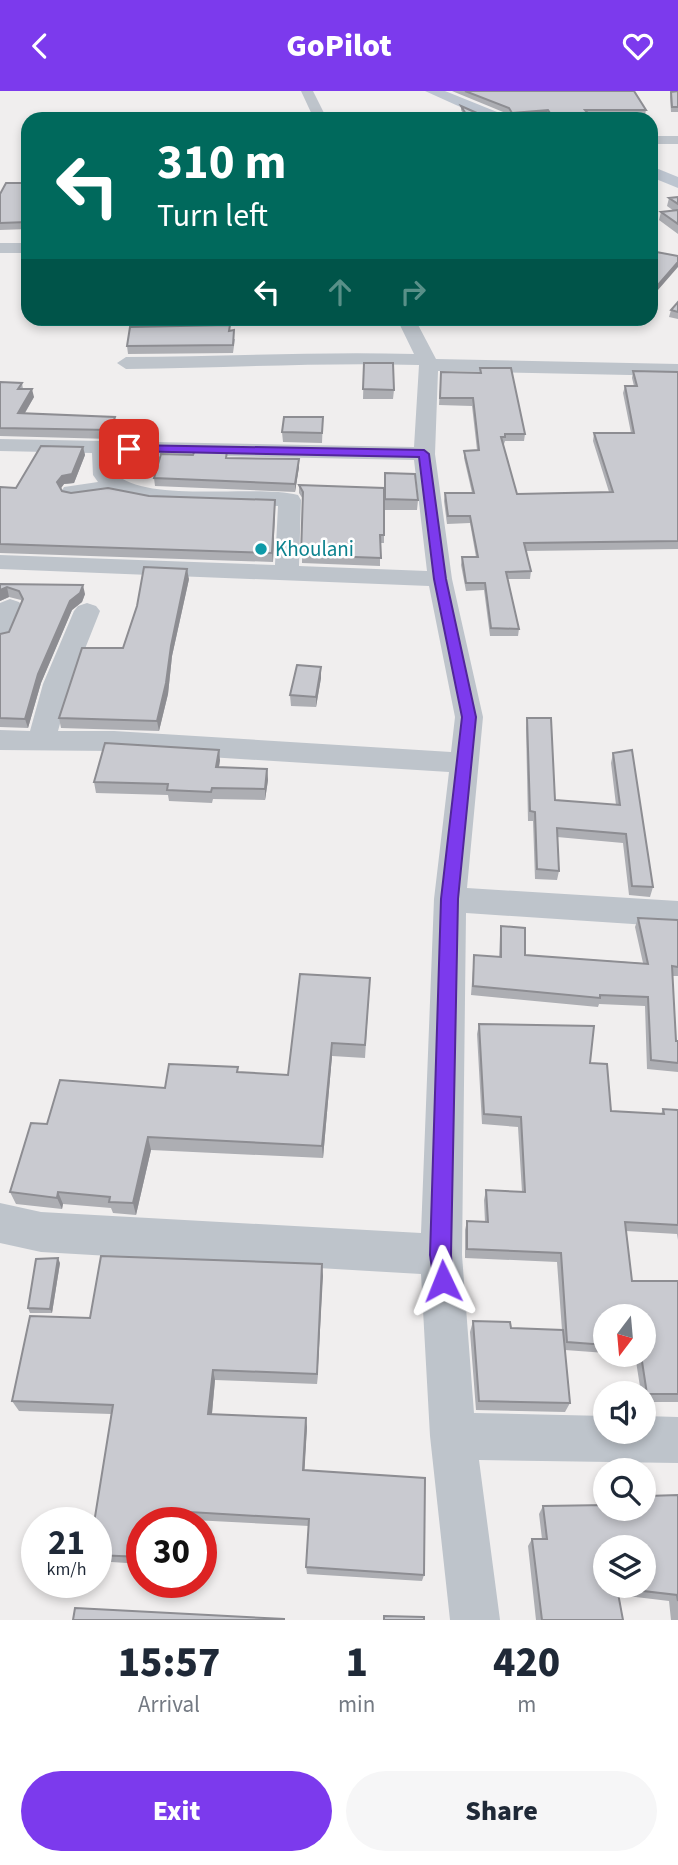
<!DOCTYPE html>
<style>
body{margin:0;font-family:"Source Sans 3",sans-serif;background:#f6f6f7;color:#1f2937;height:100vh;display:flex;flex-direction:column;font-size:26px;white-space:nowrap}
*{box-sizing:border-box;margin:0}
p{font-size:23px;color:#747a83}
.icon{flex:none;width:38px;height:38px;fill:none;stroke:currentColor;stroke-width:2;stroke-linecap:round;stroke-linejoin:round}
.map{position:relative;height:1529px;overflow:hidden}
.panel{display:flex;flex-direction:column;background:#fff;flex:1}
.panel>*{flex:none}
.guide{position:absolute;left:21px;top:21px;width:637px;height:214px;border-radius:21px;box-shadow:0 4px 10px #0003;background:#00695c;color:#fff;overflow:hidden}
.needle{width:46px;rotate:196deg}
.buttons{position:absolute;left:593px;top:1213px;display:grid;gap:14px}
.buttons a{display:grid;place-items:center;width:63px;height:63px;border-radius:50%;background:#fff;box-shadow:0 4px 10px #0003;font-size:35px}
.speed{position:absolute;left:21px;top:1416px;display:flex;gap:14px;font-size:35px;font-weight:700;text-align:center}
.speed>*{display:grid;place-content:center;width:91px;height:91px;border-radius:50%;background:#fff;box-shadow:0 4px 10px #0003;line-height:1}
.speed small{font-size:18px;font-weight:400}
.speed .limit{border:10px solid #d22;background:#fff;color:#111}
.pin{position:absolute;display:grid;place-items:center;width:60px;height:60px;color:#fff;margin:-30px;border-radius:14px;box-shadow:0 4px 10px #0006}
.me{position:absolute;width:77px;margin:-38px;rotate:358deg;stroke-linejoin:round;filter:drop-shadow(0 0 5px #0008)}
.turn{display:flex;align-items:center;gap:24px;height:147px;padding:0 21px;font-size:32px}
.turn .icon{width:91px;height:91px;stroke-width:2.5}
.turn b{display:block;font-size:49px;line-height:60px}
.lanes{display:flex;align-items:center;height:66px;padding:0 21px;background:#0003;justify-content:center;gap:35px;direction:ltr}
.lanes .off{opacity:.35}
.eta{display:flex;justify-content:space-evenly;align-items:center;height:119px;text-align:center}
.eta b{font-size:42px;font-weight:800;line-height:49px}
.button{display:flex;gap:14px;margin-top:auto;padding:14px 21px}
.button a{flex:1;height:80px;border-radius:42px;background:#7c3aed;color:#fff;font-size:28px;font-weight:800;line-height:80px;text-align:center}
.button a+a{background:#f6f6f7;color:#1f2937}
header{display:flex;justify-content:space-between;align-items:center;height:91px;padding:0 21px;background:#7c3aed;color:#fff;font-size:32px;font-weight:800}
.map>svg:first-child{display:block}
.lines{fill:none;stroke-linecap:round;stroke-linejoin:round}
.street{fill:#bec4cb;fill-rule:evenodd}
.secondary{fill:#bdc5d0;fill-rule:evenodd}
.wall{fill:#adaeb3}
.shaded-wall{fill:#8d8d92}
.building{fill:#c9cad0;stroke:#8d8d92;stroke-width:2;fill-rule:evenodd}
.route{fill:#7c3aed;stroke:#51269a;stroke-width:2}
.culture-dot{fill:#0f9aa8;stroke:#fff;stroke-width:2.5}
.labels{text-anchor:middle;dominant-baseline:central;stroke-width:5;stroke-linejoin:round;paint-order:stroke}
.far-culture-label{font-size:21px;fill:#0d838f;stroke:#fff;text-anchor:start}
</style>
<header><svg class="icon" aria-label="back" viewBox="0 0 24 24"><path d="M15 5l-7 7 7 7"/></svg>GoPilot<svg class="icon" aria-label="heart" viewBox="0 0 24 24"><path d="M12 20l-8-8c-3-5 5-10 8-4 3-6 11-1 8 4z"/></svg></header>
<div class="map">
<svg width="678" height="1529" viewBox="0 0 678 1529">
<rect width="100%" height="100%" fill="#f0eeee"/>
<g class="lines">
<path class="street" d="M 301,0 L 313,0 L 327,28 L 314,28 Z
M 651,45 L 678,45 L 678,53 L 651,53 Z
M 0,152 L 28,152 L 28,162 L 0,162 Z
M 397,228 L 415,228 L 436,268 L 678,273 L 678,285 L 438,280 L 435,363 L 452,488 L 483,626 L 467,797 L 678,810 L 678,836 L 466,822 L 462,1164 L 474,1322 L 606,1325 L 606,1340 L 644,1340 L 644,1325 L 678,1326 L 678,1372 L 479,1369 L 500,1529 L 450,1529 L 430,1345 L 421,1183 L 41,1161 L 0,1152 L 0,1112 L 41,1121 L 421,1142 L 434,808 L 449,681 L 114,660 L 0,659 L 0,639 L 30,640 L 43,593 L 74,520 L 78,515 L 87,512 L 96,515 L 100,520 L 71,593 L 58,640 L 114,640 L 451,661 L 455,626 L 429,495 L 0,478 L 0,464 L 275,474 L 278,415 L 150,411 L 115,402 L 72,408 L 64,406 L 61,401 L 64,396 L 98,391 L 93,384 L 92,362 L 0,360 L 0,348 L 414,356 L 419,274 C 322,271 224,277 126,278 L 117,272 L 126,266 C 222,266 318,260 414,263 ZM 113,363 L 414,369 L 427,480 L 299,475 L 301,409 L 298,404 C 253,393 145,413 115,382 Z
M 10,508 L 19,511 L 23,516 L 9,549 L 0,551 L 0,512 Z"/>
<path class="secondary" d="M 425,0 L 445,0 L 507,25 L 509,28 L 487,28 Z
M 651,75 L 678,86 L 678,97 L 651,86 Z"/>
</g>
<path class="wall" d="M 452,0 L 634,0 L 646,19 L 645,24 L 590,24 L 593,28 L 550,28 L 547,24 L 511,28 L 508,23 Z
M 678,0 L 678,21 L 671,21 L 670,6 L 671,1 Z
M 461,15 L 486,28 L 466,28 L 461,19 Z
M 28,92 L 28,138 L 0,139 L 0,103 Z
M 678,106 L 678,143 L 659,129 L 661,121 L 674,120 L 667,115 L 669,107 Z
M 678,211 L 678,228 L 669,226 L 671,219 Z
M 235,248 L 233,262 L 128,263 L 127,255 Z
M 364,272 L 394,299 L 393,308 L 363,308 Z
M 480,277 L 525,343 L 524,350 L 505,350 L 504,353 L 503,353 L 517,403 L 609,401 L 593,350 L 594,342 L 631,342 L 623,302 L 625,295 L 634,295 L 632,287 L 633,280 L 678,281 L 678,458 L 526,460 L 531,480 L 530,488 L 508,488 L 519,538 L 518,545 L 490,545 L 484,499 L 466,500 L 461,474 L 462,466 L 476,466 L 470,432 L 447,433 L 444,410 L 445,402 L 472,402 L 464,367 L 464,360 L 477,359 L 472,315 L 439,314 L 441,281 L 480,282 Z
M 0,291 L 22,292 L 23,298 L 34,306 L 25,322 L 116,335 L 111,348 L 0,345 Z
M 323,326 L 322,352 L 283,351 L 282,341 Z
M 83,356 L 85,364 L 74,392 L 64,393 L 60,398 L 62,400 L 71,402 L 275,409 L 273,471 L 0,462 L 0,396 L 16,397 Z
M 228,367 L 299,376 L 295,401 L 155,395 L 154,387 Z
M 385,382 L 418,409 L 417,419 L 384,419 Z
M 299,394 L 384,397 L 384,452 L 380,452 L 380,475 L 302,472 L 303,408 L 299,402 Z
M 189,488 L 172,565 L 168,603 L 159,640 L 61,637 L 59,627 Z
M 0,493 L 85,503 L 82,511 L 72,519 L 41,592 L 28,637 L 0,636 L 0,543 L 9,541 L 22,511 L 21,509 L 9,506 L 0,510 Z
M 321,576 L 321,587 L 316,616 L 291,615 L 290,604 Z
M 527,627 L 555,709 L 616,714 L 611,672 L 613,662 L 653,796 L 650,806 L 629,804 L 623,752 L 557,746 L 559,780 L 557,789 L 535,788 L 533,730 L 528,730 L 526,637 Z
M 220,669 L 219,676 L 267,678 L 268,689 L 265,709 L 213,708 L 212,712 L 169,710 L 168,704 L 96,702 L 94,691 Z
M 638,827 L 678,829 L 678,885 L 672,885 L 676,950 L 678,950 L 678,981 L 647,978 L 645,915 L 599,913 L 598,916 L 471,904 L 474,864 L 499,866 L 500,844 L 501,835 L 525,864 L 643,872 L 635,836 Z
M 370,887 L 365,967 L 332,965 L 323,1067 L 151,1059 L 136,1124 L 113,1122 L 111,1117 L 63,1113 L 62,1118 L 16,1113 L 10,1101 L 47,1033 L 238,976 L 238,981 L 288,984 Z
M 479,933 L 590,972 L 611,1020 L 661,1023 L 663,1018 L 678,1019 L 678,1149 L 677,1143 L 626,1140 L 632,1190 L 678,1190 L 678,1311 L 644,1311 L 644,1302 L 641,1302 L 635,1264 L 623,1264 L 644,1264 L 644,1225 L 606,1225 L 606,1262 L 565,1259 L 570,1312 L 565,1321 L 476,1319 L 470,1241 L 473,1230 L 511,1237 L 562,1239 L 557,1171 L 465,1167 L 465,1139 L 467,1130 L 485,1131 L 484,1109 L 486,1099 L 522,1101 L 518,1036 L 482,1033 L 477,943 Z
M 60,1172 L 52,1222 L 30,1222 L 28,1217 Z
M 322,1173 L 317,1293 L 215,1289 L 212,1323 L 307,1336 L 304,1380 L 424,1484 L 422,1490 L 307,1483 L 306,1476 L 309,1435 L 193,1429 L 142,1432 L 142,1473 L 96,1470 L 96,1432 L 111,1323 L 19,1320 L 12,1310 L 90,1227 Z
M 678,1404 L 678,1529 L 671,1529 L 669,1510 L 619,1504 L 623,1529 L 536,1529 L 528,1455 L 532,1448 L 542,1448 L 539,1423 L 543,1415 L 600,1414 L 606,1406 L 606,1418 L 645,1407 L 648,1405 Z"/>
<path class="shaded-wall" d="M 548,19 L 547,24 L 511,28 L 512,22 Z
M 678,171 L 678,176 L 651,207 L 651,202 Z
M 32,298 L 34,306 L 20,330 L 18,322 Z
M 115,326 L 116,335 L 111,348 L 110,339 Z
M 83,356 L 85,364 L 74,392 L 64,393 L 59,400 L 57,391 Z
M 299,368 L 299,376 L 295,401 L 295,393 Z
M 275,409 L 275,418 L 273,471 L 272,462 Z
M 187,478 L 189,488 L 172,565 L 168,603 L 159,640 L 157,630 L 171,555 Z
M 83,494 L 85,503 L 82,511 L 72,519 L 41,592 L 28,637 L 25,628 L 38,583 L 70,510 Z
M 7,496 L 9,506 L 0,510 L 0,499 Z
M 321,576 L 321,587 L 316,616 L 316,606 Z
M 219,659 L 220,669 L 217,687 L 216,676 Z
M 267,678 L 268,689 L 265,709 L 265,698 Z
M 332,952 L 332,965 L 323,1067 L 322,1055 Z
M 148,1046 L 151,1059 L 136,1124 L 133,1112 Z
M 58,1101 L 63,1113 L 62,1118 L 57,1107 Z
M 58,1167 L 60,1172 L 52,1222 L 50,1218 Z
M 322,1173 L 323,1185 L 317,1293 L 317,1283 Z
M 213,1279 L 215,1289 L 211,1332 L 208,1323 Z
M 306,1327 L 307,1336 L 304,1388 L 303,1379 Z
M 190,1421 L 193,1429 L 193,1432 L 189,1432 Z"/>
<path class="building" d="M 465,0 L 634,0 L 646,19 L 585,19 L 593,28 L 554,28 L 548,19 L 512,22 L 509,17 Z
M 678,0 L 678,16 L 672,16 L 671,1 Z
M 461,15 L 486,26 L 469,28 Z
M 6,92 L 28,92 L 28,131 L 0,132 L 0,103 Z
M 678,106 L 678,113 L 669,107 Z
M 678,119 L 678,133 L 661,121 Z
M 651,160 L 678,165 L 678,171 L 651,202 Z
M 678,211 L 678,221 L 671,219 Z
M 230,234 L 229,240 L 234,239 L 233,254 L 127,255 L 130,236 Z
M 364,272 L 393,272 L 394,299 L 363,298 Z
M 480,277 L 511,277 L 525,343 L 505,343 L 505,346 L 501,346 L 517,403 L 613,401 L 594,342 L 634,342 L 625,295 L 637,295 L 633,280 L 678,281 L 678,450 L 524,452 L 531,480 L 506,481 L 519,538 L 491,537 L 485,492 L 466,492 L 462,466 L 478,466 L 470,425 L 448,425 L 445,402 L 474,402 L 464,360 L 479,359 L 473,307 L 440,307 L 441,281 L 481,282 Z
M 0,291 L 22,292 L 18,298 L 32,298 L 18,322 L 115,326 L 110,339 L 0,337 Z
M 284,326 L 323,326 L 322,342 L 282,341 Z
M 41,355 L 83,356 L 72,383 L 62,385 L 57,391 L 62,400 L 71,402 L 108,397 L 149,405 L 275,409 L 272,462 L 0,453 L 0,396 L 16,397 Z
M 195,359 L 227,360 L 226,367 L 299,368 L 295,393 L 154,387 L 161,363 L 193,364 Z
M 385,382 L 415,383 L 418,409 L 385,408 Z
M 299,394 L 384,397 L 384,444 L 380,444 L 381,467 L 301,464 L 303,401 Z
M 144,476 L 187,478 L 171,555 L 166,592 L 157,630 L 59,627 L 82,557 L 123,557 L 137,515 Z
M 0,493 L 83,494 L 80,502 L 70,510 L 38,583 L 25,628 L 0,627 L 0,543 L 9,541 L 23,508 L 19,500 L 7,496 L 0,499 Z
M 297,574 L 321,576 L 316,606 L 290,604 Z
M 527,627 L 551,627 L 555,709 L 620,714 L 613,662 L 632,659 L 653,796 L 632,795 L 626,743 L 557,737 L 559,780 L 537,778 L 535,721 L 530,720 Z
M 105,652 L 219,659 L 216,676 L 267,678 L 265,698 L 212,697 L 211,701 L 167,699 L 168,693 L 94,691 Z
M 638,827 L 678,829 L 678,876 L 672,875 L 676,950 L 678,950 L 678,972 L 651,969 L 648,906 L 600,904 L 600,907 L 473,895 L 474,864 L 501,866 L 501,835 L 525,837 L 525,864 L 648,873 Z
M 300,883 L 370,887 L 365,954 L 332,952 L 322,1055 L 148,1046 L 133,1112 L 109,1111 L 110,1106 L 58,1101 L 57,1107 L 10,1101 L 31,1032 L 47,1033 L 60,989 L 165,997 L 169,973 L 238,976 L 237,981 L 288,984 Z
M 479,933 L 594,935 L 590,972 L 607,973 L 611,1020 L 664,1023 L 663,1018 L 678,1019 L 678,1134 L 625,1131 L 632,1190 L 678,1190 L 678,1303 L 647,1303 L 641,1264 L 644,1264 L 644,1225 L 606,1225 L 606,1254 L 567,1251 L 561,1162 L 467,1158 L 467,1130 L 488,1131 L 486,1099 L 525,1101 L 521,1026 L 484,1023 Z
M 101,1165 L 322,1173 L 317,1283 L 213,1279 L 208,1323 L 306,1327 L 303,1379 L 425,1387 L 424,1484 L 306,1476 L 309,1428 L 190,1421 L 189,1432 L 142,1432 L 142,1466 L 96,1464 L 96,1432 L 94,1432 L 113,1314 L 12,1310 L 30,1225 L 90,1227 Z
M 58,1167 L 50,1218 L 28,1217 L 36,1168 Z
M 473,1230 L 510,1231 L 511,1237 L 563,1239 L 570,1312 L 479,1310 Z
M 678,1404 L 678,1510 L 677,1504 L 617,1497 L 623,1529 L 542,1529 L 532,1448 L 547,1448 L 543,1415 L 606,1414 L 606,1418 L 644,1418 L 644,1407 L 648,1408 L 648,1405 ZM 606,1456 L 644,1456 L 644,1494 L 606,1494 Z
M 75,1517 L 284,1528 L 284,1529 L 73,1529 Z
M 384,1525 L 424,1526 L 424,1529 L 384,1529 Z"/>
<path class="route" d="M 129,354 L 424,359 L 429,363 L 446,488 L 476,626 L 458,808 L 451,1164 L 453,1190 L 450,1198 L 443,1201 L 435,1198 L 430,1164 L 441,808 L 462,626 L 434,488 L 419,366 L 125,360 L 123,358 Z"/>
<circle class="culture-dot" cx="261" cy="458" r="7"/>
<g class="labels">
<g class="far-culture-label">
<text x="275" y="458">Khoulani</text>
</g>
</g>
</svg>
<div class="buttons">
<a><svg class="needle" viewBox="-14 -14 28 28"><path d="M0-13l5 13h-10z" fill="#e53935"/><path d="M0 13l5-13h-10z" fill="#747a83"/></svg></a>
<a><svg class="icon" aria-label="sound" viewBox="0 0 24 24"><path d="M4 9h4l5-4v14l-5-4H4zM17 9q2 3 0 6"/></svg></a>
<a><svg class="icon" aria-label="search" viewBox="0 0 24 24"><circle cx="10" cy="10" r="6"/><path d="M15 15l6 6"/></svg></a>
<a><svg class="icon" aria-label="layers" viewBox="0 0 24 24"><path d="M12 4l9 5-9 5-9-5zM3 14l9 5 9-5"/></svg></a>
</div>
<div class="speed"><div>21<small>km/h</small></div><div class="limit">30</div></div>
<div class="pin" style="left:129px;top:358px;background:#d93025"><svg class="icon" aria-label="arrive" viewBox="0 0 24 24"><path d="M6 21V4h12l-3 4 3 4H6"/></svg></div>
<svg class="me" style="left:443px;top:1190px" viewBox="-20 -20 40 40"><path d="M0-17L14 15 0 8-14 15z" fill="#7c3aed" stroke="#fff" stroke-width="4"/></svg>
<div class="guide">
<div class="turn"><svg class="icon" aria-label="left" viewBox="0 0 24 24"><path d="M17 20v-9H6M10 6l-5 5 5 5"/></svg><div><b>310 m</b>Turn left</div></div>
<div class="lanes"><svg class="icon" aria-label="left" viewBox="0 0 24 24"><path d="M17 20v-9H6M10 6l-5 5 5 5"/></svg><svg class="icon off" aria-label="ahead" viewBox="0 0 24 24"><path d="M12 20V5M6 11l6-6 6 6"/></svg><svg class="icon off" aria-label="right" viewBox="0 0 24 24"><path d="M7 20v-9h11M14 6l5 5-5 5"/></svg></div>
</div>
</div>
<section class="panel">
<div class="eta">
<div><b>15:57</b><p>Arrival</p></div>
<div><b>1</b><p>min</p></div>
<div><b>420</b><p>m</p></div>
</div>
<div class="button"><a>Exit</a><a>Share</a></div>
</section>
